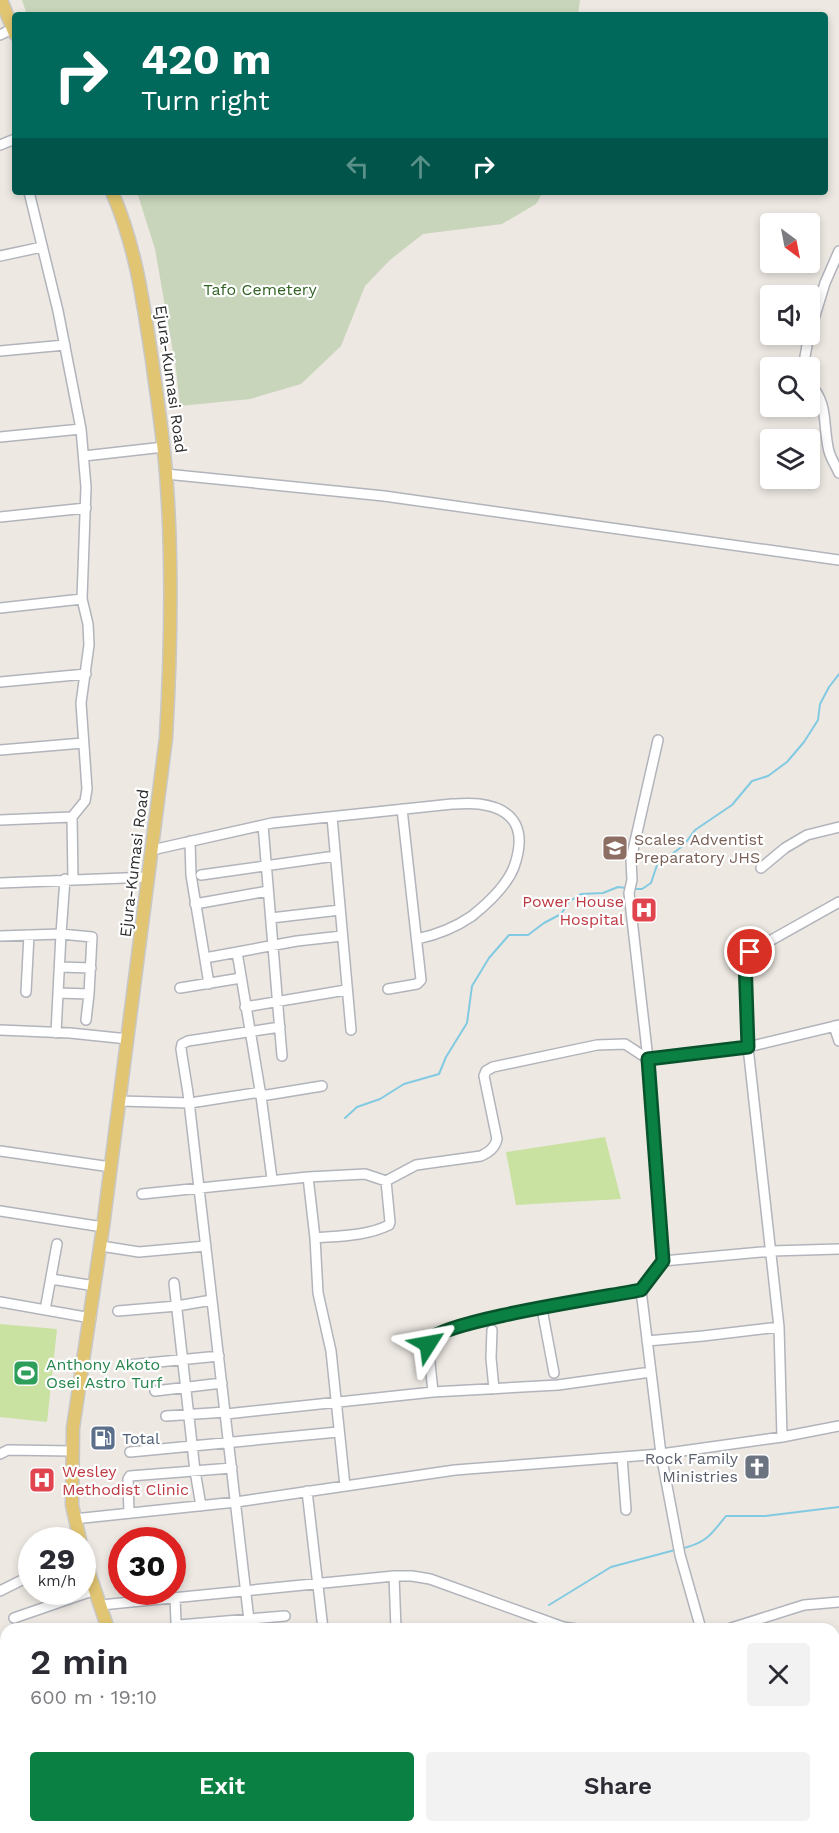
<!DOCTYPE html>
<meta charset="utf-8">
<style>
body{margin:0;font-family:"Work Sans",sans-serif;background:#f2f2f3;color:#2b2b33;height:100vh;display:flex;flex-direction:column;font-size:22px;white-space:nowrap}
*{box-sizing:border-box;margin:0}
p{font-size:20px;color:#7c7c81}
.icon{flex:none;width:33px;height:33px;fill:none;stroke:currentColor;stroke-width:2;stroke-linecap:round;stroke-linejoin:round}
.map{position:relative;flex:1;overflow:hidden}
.drawer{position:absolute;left:0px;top:1623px;width:840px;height:210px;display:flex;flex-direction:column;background:#fff;border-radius:18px 18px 0 0;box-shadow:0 3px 9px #0003}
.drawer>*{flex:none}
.hud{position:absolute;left:12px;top:12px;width:816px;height:183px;border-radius:6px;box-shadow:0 3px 9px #0003;background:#00695c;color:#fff;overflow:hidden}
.needle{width:39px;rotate:148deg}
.controls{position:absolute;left:760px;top:213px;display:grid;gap:12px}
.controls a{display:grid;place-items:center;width:60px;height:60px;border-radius:6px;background:#fff;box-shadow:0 3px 9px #0003;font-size:30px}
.speed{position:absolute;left:18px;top:1527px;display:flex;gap:12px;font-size:30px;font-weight:700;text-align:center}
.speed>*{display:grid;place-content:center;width:78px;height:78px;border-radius:50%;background:#fff;box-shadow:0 3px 9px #0003;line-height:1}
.speed small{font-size:15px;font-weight:400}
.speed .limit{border:9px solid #d22;background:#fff;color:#111}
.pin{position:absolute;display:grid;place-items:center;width:51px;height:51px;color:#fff;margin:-26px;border:3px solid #fff;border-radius:50%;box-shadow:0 2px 6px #0007}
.me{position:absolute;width:66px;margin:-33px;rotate:56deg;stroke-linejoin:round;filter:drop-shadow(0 0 4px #0008)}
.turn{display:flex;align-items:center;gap:21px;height:126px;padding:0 30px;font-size:27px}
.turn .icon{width:78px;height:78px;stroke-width:2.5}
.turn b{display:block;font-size:42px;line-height:51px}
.lanes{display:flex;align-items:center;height:57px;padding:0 30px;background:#0003;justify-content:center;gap:30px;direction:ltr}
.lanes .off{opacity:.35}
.round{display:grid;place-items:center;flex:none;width:63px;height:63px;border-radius:6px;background:#f2f2f3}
.headline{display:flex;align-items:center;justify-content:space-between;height:102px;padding:0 30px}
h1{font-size:36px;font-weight:600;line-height:45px}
.button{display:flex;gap:12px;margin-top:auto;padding:12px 30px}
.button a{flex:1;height:69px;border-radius:6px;background:#0b8043;color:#fff;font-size:24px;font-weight:600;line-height:69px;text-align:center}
.button a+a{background:#f2f2f3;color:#2b2b33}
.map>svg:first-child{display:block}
.cemetery{fill:#c8d5bb}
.pitch{fill:#c9e2a2}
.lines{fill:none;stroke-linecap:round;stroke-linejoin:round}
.stream{stroke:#82cae2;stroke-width:2}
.minor-casing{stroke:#b2b4bc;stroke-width:12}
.major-casing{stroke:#c8c8c8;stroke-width:15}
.minor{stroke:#fff;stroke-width:9}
.major{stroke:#e1c572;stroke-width:12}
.route-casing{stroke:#07532c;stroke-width:15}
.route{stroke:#0b8043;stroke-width:10}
.labels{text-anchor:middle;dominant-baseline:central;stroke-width:4.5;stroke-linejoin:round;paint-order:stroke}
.park-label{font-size:16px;fill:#336324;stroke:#fff}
.street-label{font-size:16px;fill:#2d2d2d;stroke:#fff}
.education-label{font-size:16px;fill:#785e54;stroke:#fff;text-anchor:start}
.health-label{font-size:16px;fill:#be3a42;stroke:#fff;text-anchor:end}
.leisure-label{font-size:16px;fill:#27864d;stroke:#fff;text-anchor:start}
.service-label{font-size:16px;fill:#4e5e75;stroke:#fff;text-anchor:start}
.worship-label{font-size:16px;fill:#5b616d;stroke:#fff;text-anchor:end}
</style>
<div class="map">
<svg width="839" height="1833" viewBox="0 0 839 1833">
<rect width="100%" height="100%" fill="#ede8e2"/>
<path class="cemetery" d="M 22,0 L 580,0 L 578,15 L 27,15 Z
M 137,192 L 543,192 L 536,204 L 502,224 L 423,234 L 390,260 L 365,286 L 341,346 L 301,384 L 250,399 L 180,406 L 176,369 L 155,249 Z"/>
<path class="pitch" d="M 605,1137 L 621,1199 L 516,1205 L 506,1152 Z
M 0,1324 L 57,1329 L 47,1422 L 0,1417 Z"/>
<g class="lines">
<path class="stream" d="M 632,889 L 642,889 L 651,883 L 657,865 L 684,845 L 695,830 L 732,805 L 752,781 L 768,776 L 787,762 L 804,742 L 818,720 L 820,704 L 829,687 L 839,674
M 345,1118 L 357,1107 L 380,1099 L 404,1084 L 439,1074 L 446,1057 L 467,1023 L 472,986 L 489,958 L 509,935 L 528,935 L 544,923 L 561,914 L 570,901 L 581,894 L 603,893 L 618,887 L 626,888
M 680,1549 C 706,1543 710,1536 726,1516 L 765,1516 L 839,1507
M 549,1605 L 611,1567 L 675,1550"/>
<defs>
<path id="minor" d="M 0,35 L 12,29
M 0,145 L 15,139
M 29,192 L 58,311 L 81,429 L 86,487 L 82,599 L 88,624 L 89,645 L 81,703 L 87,789 L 85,801 L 72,817 L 73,879
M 0,256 L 42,247
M 810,332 L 825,283 L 839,251
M 0,351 L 65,345
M 803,368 L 809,334
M 810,384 C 828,403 823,422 828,447 C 829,456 835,464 839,473
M 0,437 L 81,429
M 84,456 L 164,447
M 166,474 L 384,496 L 839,560
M 0,517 L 86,508
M 0,608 L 82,599
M 0,682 L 86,674
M 658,740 L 631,859 L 632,880 L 629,893 L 648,1059 L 663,1261 L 641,1290 L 661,1454 L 680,1555 L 701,1629
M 0,750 L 83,743
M 332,817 L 351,1030
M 0,820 L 72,817
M 263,825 L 282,1056
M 190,841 L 191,875 L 209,984
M 152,850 L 272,823 L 452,804 C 460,804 470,803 479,804 C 518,809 526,833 514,867 C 507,885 487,904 472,916 C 456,927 436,935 417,939
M 761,868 L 785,848 L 807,835 L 839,827
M 201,875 L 335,856
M 0,883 L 149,877
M 195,904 L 268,891
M 271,918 L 340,910
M 0,936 L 61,934 L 65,879
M 237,952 L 261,1096 L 272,1179
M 205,958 L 297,941 L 342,936
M 60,967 L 91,968
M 180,988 L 241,978
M 388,989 L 417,984 L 421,980 L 402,809
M 26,992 L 29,935
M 58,993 L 89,994 L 86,1020
M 245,1007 L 346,990
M 834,1026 L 839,1041
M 0,1030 L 70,1033 L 128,1039
M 56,1033 L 61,934 L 92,937 L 89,994
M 261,1096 L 322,1086
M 120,1101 L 190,1103 L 261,1092
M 0,1151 L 111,1167
M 308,1177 L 315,1238 L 318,1293 L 331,1351 L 345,1486
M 142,1194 L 308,1177 L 365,1174 L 386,1181 L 416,1165 L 481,1156 C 489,1152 495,1148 497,1139 L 484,1076 L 486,1071 L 493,1067 L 597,1045 L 625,1044 L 648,1059 L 748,1047 L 839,1025
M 0,1211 L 103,1227
M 315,1238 C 339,1236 367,1236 389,1225 L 390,1222 L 386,1181
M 101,1246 L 139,1252 L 206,1246
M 663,1261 L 772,1251 L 839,1249
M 51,1279 L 95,1286
M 174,1283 L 195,1471 L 201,1506
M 0,1302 L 91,1318
M 542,1309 L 554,1373
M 45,1310 L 57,1244
M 118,1311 L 177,1306 L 212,1300
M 492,1330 L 491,1358 L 494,1389
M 647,1341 L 703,1336 L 779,1327
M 128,1365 L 219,1356
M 155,1391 L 222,1383
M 433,1392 L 428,1344 L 429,1340 C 448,1320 605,1297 641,1290
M 226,1414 L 433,1392 L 558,1385 L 651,1372
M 166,1416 L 226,1412
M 782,1437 L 779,1327 L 748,1047 L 745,959 L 750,952 L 839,902
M 130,1452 L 338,1432
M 0,1454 L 8,1450 L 72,1451
M 622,1457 L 626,1510
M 307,1491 L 323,1629
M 129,1513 L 128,1479 L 130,1476 L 232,1468
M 74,1519 L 236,1502 L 455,1470 L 661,1454 L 782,1437 L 839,1426
M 394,1576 L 396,1629
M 0,1591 L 32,1575
M 175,1598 L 176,1622 L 179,1625 L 285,1616
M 101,1605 L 394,1576 L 412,1576 L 430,1579 L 563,1627 L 577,1629
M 14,1618 L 95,1590
M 250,1629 L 188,1093 L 181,1049 L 182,1044 L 188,1041 L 280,1027
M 728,1629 L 804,1605 L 839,1602
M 834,1729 L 839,1730
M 0,1764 L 6,1760
M 273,1827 L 273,1833
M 346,1827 L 347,1833
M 418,1827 L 419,1833
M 8,1833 L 16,1827
M 479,1833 L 530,1827
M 621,1833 L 623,1827
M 731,1833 L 731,1827
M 836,1833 L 839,1812"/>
<path id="major" d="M 1,0 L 15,34
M 80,1540 L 72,1505 L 73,1428 L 103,1227 L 166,738 C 171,650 173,561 166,473 C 163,435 157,398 152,360 C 143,301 136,247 112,192
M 82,1552 L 108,1629
M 170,1827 L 172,1833"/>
</defs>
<use href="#minor" class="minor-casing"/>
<use href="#major" class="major-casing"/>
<use href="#minor" class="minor"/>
<use href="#major" class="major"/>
</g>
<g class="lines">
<defs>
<path id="route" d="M 428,1344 L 429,1340 C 447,1320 605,1297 641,1290 L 663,1261 L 648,1059 L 748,1047 L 745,959 L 750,952"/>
</defs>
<use href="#route" class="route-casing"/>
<use href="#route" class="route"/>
</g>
<defs>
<symbol id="school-square" viewBox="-11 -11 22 22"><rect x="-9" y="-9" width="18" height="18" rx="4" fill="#8d6e63" stroke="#fff"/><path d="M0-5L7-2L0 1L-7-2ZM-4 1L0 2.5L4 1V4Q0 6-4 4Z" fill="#fff"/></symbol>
<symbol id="hospital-square" viewBox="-11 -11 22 22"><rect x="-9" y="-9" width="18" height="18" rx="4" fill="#e0444e" stroke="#fff"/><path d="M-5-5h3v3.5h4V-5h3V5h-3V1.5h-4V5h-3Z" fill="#fff"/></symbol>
<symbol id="stadium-square" viewBox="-11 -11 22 22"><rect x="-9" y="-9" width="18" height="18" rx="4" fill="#2e9e5b" stroke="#fff"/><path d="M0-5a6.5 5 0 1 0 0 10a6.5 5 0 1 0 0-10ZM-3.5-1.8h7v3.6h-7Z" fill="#fff"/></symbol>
<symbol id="fuel-square" viewBox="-11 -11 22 22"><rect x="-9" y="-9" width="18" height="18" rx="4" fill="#5c6f8a" stroke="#fff"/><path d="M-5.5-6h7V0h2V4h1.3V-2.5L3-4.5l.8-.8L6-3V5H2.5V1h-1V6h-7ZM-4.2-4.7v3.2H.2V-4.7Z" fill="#fff"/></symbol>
<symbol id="church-square" viewBox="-11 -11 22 22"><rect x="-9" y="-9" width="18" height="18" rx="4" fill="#6b7280" stroke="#fff"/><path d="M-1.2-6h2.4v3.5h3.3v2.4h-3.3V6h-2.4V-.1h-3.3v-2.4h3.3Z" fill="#fff"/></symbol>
</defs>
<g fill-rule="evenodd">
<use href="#school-square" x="600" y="833" width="30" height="30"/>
<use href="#hospital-square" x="629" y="895" width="30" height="30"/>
<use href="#stadium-square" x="11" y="1358" width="30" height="30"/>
<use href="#fuel-square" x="88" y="1423" width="30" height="30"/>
<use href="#church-square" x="742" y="1452" width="30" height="30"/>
<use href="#hospital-square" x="27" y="1465" width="30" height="30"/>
</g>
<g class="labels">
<g class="park-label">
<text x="260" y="289">Tafo Cemetery</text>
</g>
<g class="street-label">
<text transform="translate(171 379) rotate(82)">Ejura-Kumasi Road</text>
<text transform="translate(134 863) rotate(-83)">Ejura-Kumasi Road</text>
</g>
<g class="education-label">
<text x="634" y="839">Scales Adventist<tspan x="634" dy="18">Preparatory JHS</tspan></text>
</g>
<g class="health-label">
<text x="624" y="901">Power House<tspan x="624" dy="18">Hospital</tspan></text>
<text x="62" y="1471" text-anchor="start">Wesley<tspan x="62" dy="18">Methodist Clinic</tspan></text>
</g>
<g class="leisure-label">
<text x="46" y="1364">Anthony Akoto<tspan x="46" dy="18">Osei Astro Turf</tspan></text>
</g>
<g class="service-label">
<text x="122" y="1438">Total</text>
</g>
<g class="worship-label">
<text x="738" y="1458">Rock Family<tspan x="738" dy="18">Ministries</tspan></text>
</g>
</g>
</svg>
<div class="controls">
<a><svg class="needle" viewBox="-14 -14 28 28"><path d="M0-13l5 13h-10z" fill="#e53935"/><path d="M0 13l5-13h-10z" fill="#7c7c81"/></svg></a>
<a><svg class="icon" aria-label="sound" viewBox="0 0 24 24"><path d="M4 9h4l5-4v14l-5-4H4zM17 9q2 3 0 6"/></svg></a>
<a><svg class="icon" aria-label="search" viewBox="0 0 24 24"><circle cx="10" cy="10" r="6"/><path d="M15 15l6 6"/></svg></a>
<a><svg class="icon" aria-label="layers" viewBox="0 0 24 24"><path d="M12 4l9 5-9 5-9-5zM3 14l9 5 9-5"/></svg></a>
</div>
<div class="speed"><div>29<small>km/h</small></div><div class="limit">30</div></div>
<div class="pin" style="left:750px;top:952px;background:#d93025"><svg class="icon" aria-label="arrive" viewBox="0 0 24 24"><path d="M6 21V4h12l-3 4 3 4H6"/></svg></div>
<svg class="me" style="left:428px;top:1344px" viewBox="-20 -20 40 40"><path d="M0-17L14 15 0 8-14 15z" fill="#0b8043" stroke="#fff" stroke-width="4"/></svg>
<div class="hud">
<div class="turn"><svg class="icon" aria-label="right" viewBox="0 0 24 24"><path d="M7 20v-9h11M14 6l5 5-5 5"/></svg><div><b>420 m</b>Turn right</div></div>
<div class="lanes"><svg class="icon off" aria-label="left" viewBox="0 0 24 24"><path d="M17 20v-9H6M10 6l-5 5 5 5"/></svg><svg class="icon off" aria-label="ahead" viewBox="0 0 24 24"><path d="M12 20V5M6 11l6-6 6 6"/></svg><svg class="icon" aria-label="right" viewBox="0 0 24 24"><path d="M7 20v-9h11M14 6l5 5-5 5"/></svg></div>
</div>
<section class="drawer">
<div class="headline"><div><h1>2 min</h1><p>600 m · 19:10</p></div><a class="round"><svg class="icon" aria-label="close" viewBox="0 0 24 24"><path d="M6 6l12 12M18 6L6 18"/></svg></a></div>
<div class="button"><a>Exit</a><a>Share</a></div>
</section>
</div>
